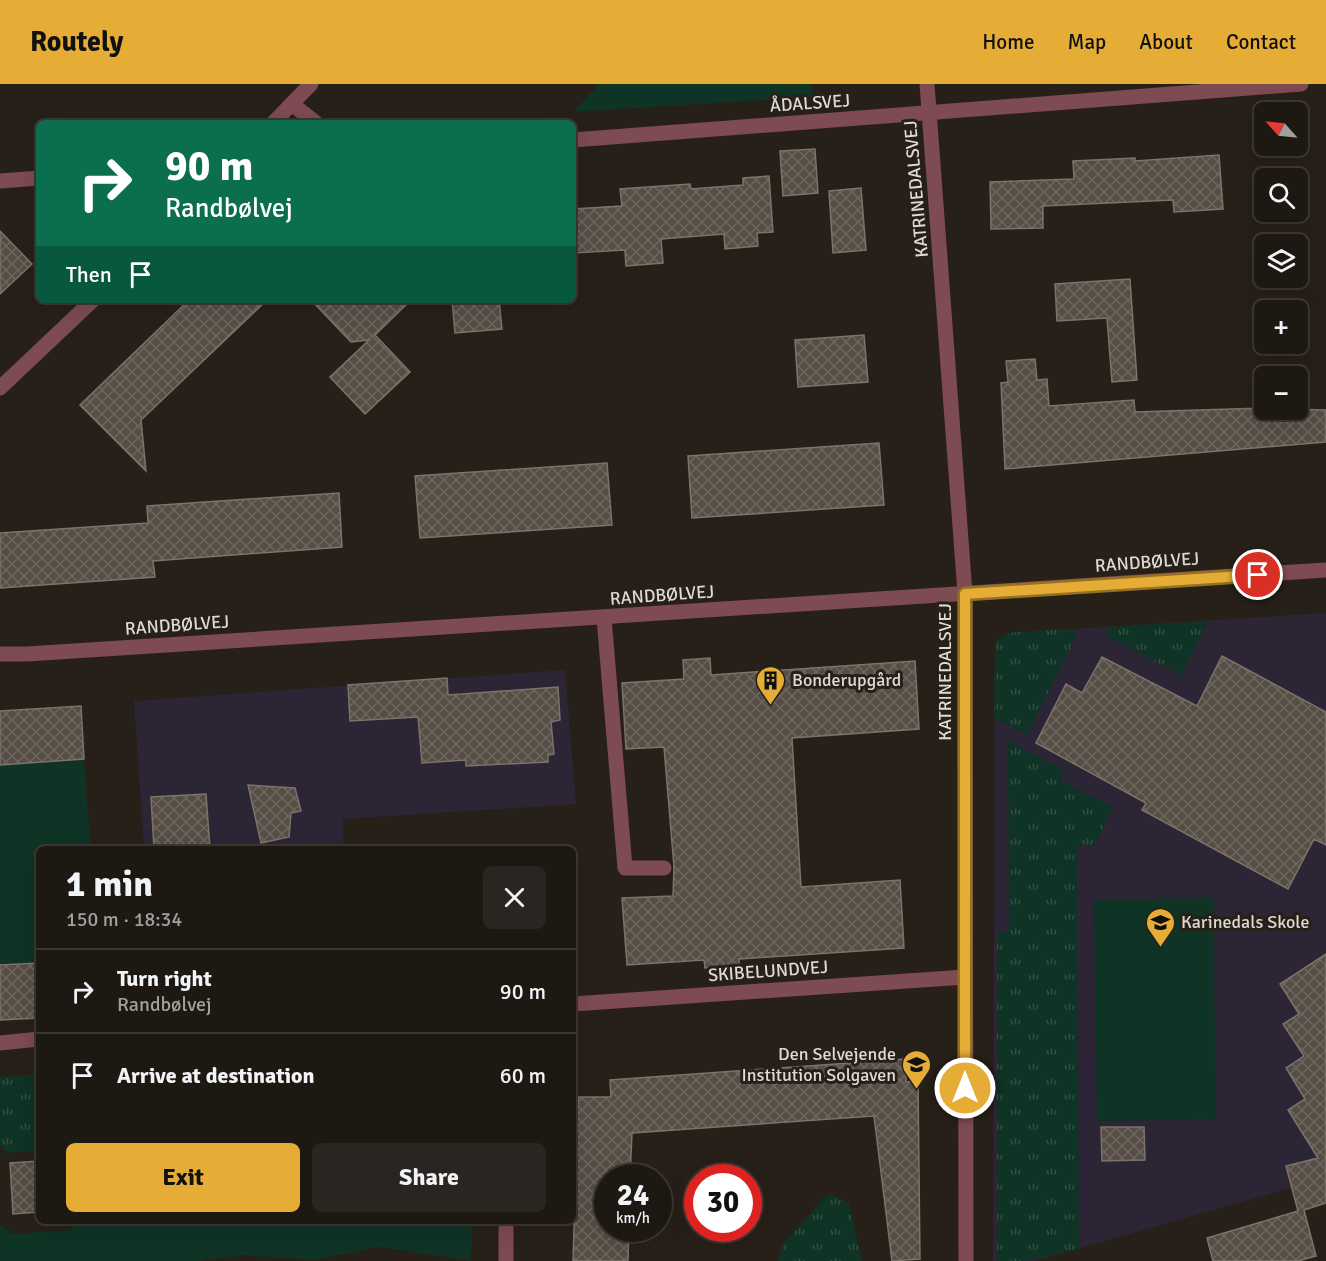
<!DOCTYPE html>
<meta charset="utf-8">
<style>
body{margin:0;font-family:Signika,sans-serif;background:#2a2520;color:#f1f3f6;height:100vh;display:flex;flex-direction:column;font-size:22px;white-space:nowrap}
*{box-sizing:border-box;margin:0}
p{font-size:20px;color:#a0a09f}
.icon{flex:none;width:33px;height:33px;fill:none;stroke:currentColor;stroke-width:2;stroke-linecap:round;stroke-linejoin:round}
.map{position:relative;flex:1;overflow:hidden}
.sheet{position:absolute;left:36px;top:762px;width:540px;height:378px;display:flex;flex-direction:column;background:#1d1812;border-radius:9px;box-shadow:0 6px 24px #0002,0 0 0 2px #3b3732}
.sheet>*{flex:none}
.guide{position:absolute;left:36px;top:36px;width:540px;height:183px;border-radius:9px;box-shadow:0 6px 24px #0002,0 0 0 2px #3b3732;background:#0b6e4f;color:#fff;overflow:hidden}
.needle{width:39px;rotate:297deg}
.fabs{position:absolute;left:1254px;top:18px;display:grid;gap:12px}
.fabs a{display:grid;place-items:center;width:54px;height:54px;border-radius:9px;background:#1d1812;box-shadow:0 6px 24px #0002,0 0 0 2px #3b3732;font-size:30px}
.speed{position:absolute;left:594px;top:1080px;display:flex;gap:12px;font-size:30px;font-weight:700;text-align:center}
.speed>*{display:grid;place-content:center;width:78px;height:78px;border-radius:50%;background:#1d1812;box-shadow:0 6px 24px #0002,0 0 0 2px #3b3732;line-height:1}
.speed small{font-size:15px;font-weight:400}
.speed .limit{border:9px solid #d22;background:#fff;color:#111}
.pin{position:absolute;display:grid;place-items:center;width:51px;height:51px;color:#fff;margin:-26px;border:3px solid #fff;border-radius:50%;box-shadow:0 2px 6px #0007}
.me{position:absolute;width:66px;margin:-33px;rotate:0deg;stroke-linejoin:round;filter:drop-shadow(0 0 4px #0008)}
.turn{display:flex;align-items:center;gap:21px;height:126px;padding:0 30px;font-size:27px}
.turn .icon{width:78px;height:78px;stroke-width:2.5}
.turn b{display:block;font-size:42px;line-height:51px}
.then{display:flex;align-items:center;height:57px;padding:0 30px;background:#0003;gap:12px;font-size:22px}
.round{display:grid;place-items:center;flex:none;width:63px;height:63px;border-radius:9px;background:#2a2520}
.overview{display:flex;align-items:center;justify-content:space-between;height:102px;padding:0 30px}
h1{font-size:36px;font-weight:700;line-height:45px}
.cta{display:flex;gap:12px;margin-top:auto;padding:12px 30px}
.cta a{flex:1;height:69px;border-radius:9px;background:#e6ad36;color:#111;font-size:24px;font-weight:700;line-height:69px;text-align:center}
.cta a+a{background:#2a2520;color:#f1f3f6}
ul{padding:0;list-style:none}
li{display:flex;align-items:center;gap:18px;height:84px;padding:0 30px;border-top:2px solid #3b3732}
li div{flex:1}
li b{display:block;font-size:22px}
li em{font-style:normal}
header{display:flex;align-items:center;gap:36px;box-sizing:border-box;height:84px;padding:0 30px;background:#e6ad36;color:#111}
header strong{font-size:28px}
nav{display:flex;gap:33px;margin-inline-start:auto;font-size:21px}
.map>svg:first-child{display:block}
.education{fill:#2b2535}
.grass{fill:url(#grass-tufts)}
.garden{fill:#0f3325}
.building{fill:url(#building-cross-hatch);stroke:#7c736a;stroke-width:1.5}
.lines{fill:none;stroke-linecap:round;stroke-linejoin:round}
.minor{stroke:#7d4b51;stroke-width:15}
.route-casing{stroke:#967023;stroke-width:15}
.route{stroke:#e6ad36;stroke-width:10}
.labels{text-anchor:middle;dominant-baseline:central;stroke-width:6;stroke-linejoin:round;paint-order:stroke}
.street-label{font-size:18px;fill:#dfdad5;stroke:#272018}
.poi-label{font-size:18px;fill:#dfdad5;stroke:#272018;text-anchor:start}
</style>
<header>
<strong>Routely</strong>
<nav><a>Home</a><a>Map</a><a>About</a><a>Contact</a></nav>
</header>
<div class="map">
<svg width="1326" height="1177" viewBox="0 0 1326 1177">
<defs>
<pattern id="grass-tufts" width="24" height="20" patternUnits="userSpaceOnUse" patternTransform="scale(1.5)"><rect width="24" height="20" fill="#0f3325"/><path d="M3 7l-1-3M5 7V3M7 7l1-3M15 17l-1-3M17 17v-4M19 17l1-3" fill="none" stroke="#325044"/></pattern>
<pattern id="building-cross-hatch" width="8" height="8" patternUnits="userSpaceOnUse" patternTransform="scale(1.5)"><rect width="8" height="8" fill="#564e45"/><path d="M0 0l8 8M0 8l8-8" fill="none" stroke="#6e675f"/></pattern>
</defs>
<rect width="100%" height="100%" fill="#272018"/>
<path class="education" d="M 1326,529 L 1326,1094 L 1035,1177 L 993,1177 L 995,560 L 1006,549 Z
M 565,586 L 576,720 L 343,735 L 344,765 L 144,765 L 134,617 Z"/>
<path class="grass" d="M 1208,537 L 1182,591 L 1106,552 L 1108,543 Z
M 1070,545 L 1078,549 L 1027,651 L 994,634 L 995,560 L 1005,549 Z
M 1008,657 L 1064,686 L 1059,696 L 1113,723 L 1094,762 L 1077,761 L 1079,1165 L 1026,1177 L 997,1177 L 997,849 L 1009,848 Z
M 39,990 L 39,1067 L 8,1069 L 0,1061 L 0,993 Z
M 829,1109 L 849,1120 L 862,1177 L 778,1177 L 783,1160 Z"/>
<path class="garden" d="M 599,0 L 812,0 L 813,13 L 573,28 Z
M 84,675 L 91,765 L 39,765 L 39,879 L 0,881 L 0,681 Z
M 1213,814 L 1216,1035 L 1097,1037 L 1094,816 Z
M 75,1137 L 473,1137 L 471,1177 L 380,1163 L 313,1176 L 243,1171 L 199,1177 L 0,1177 L 0,1140 L 12,1150 L 70,1146 Z"/>
<path class="building" d="M 815,65 L 818,109 L 783,112 L 780,67 Z
M 1219,71 L 1223,125 L 1174,128 L 1173,116 L 1043,122 L 1043,144 L 991,145 L 990,98 L 1074,95 L 1073,77 L 1135,74 L 1135,77 Z
M 769,92 L 773,148 L 757,149 L 758,162 L 725,165 L 724,150 L 661,155 L 663,179 L 626,182 L 625,166 L 573,169 L 573,125 L 622,122 L 620,105 L 690,100 L 691,105 L 743,101 L 743,94 Z
M 861,104 L 866,166 L 833,169 L 829,107 Z
M 0,147 L 32,180 L 0,210 Z
M 1130,195 L 1137,296 L 1112,298 L 1107,234 L 1057,237 L 1055,200 Z
M 189,216 L 267,216 L 141,336 L 146,387 L 80,321 Z
M 311,216 L 411,216 L 375,251 L 410,288 L 365,330 L 330,293 L 369,256 L 351,258 Z
M 452,216 L 499,216 L 502,245 L 455,249 Z
M 864,251 L 868,298 L 798,303 L 795,256 Z
M 1035,275 L 1037,296 L 1047,295 L 1049,322 L 1134,316 L 1135,328 L 1264,324 L 1326,326 L 1326,358 L 1005,385 L 1001,299 L 1008,298 L 1006,277 Z
M 879,359 L 884,421 L 692,434 L 688,372 Z
M 607,379 L 612,441 L 420,454 L 415,392 Z
M 339,409 L 342,463 L 153,477 L 155,493 L 0,504 L 0,449 L 148,439 L 147,422 Z
M 1222,572 L 1326,628 L 1326,761 L 1314,755 L 1288,805 L 1142,726 L 1146,719 L 1036,659 L 1066,600 L 1082,609 L 1102,573 L 1197,622 Z
M 710,574 L 711,591 L 915,577 L 919,645 L 792,654 L 801,803 L 900,796 L 904,864 L 739,875 L 739,882 L 705,884 L 704,876 L 627,881 L 622,814 L 673,812 L 674,783 L 664,663 L 626,665 L 622,599 L 684,595 L 683,576 Z
M 447,594 L 448,611 L 558,603 L 560,636 L 551,638 L 554,670 L 548,671 L 548,678 L 466,682 L 466,676 L 422,679 L 418,633 L 350,637 L 348,601 Z
M 81,622 L 84,675 L 0,681 L 0,627 Z
M 248,701 L 295,704 L 301,727 L 291,729 L 289,753 L 261,759 Z
M 206,710 L 210,765 L 154,765 L 151,713 Z
M 1326,870 L 1326,1119 L 1304,1126 L 1316,1172 L 1298,1177 L 1213,1177 L 1207,1154 L 1298,1127 L 1286,1082 L 1318,1074 L 1288,1026 L 1305,1015 L 1286,984 L 1304,972 L 1283,940 L 1299,930 L 1280,900 Z
M 39,879 L 39,934 L 0,936 L 0,881 Z
M 905,975 L 906,998 L 918,997 L 920,1175 L 892,1177 L 874,1032 L 632,1049 L 630,1094 L 608,1094 L 608,1144 L 629,1144 L 628,1177 L 573,1177 L 578,1013 L 611,1013 L 610,996 Z
M 1101,1043 L 1144,1043 L 1145,1076 L 1102,1077 Z
M 39,1077 L 39,1128 L 13,1130 L 10,1079 Z"/>
<g class="lines">
<path class="minor" d="M 927,0 L 965,509 L 966,1177
M 292,20 L 316,39
M 273,39 L 311,0
M 573,56 L 1301,0
M 0,97 L 39,94
M 0,304 L 93,216
M 604,534 L 625,784 L 664,784
M 0,570 L 27,570 L 1326,486
M 573,920 L 965,893
M 0,959 L 39,955
M 506,1177 L 506,1137"/>
</g>
<g class="lines">
<defs>
<path id="route" d="M 965,1004 L 965,510 L 1258,491"/>
</defs>
<use href="#route" class="route-casing"/>
<use href="#route" class="route"/>
</g>
<defs>
<symbol id="building-pin" viewBox="-11 -11 22 30"><path d="M0 17L-7.5 6A9.5 9.5 0 1 1 7.5 6Z" fill="#e6ad36" stroke="#272018"/><path d="M-4-6H4V6H1V3H-1V6H-4ZM-2.5-4.3h1.7v1.8h-1.7ZM.8-4.3h1.7v1.8H.8ZM-2.5-1h1.7V.8h-1.7ZM.8-1h1.7V.8H.8Z" fill="#111"/></symbol>
<symbol id="school-pin" viewBox="-11 -11 22 30"><path d="M0 17L-7.5 6A9.5 9.5 0 1 1 7.5 6Z" fill="#e6ad36" stroke="#272018"/><path d="M0-5L7-2L0 1L-7-2ZM-4 1L0 2.5L4 1V4Q0 6-4 4Z" fill="#111"/></symbol>
</defs>
<g fill-rule="evenodd">
<use href="#building-pin" x="754" y="580" width="33" height="45"/>
<use href="#school-pin" x="1144" y="822" width="33" height="45"/>
<use href="#school-pin" x="900" y="964" width="33" height="45"/>
</g>
<g class="labels">
<g class="street-label">
<text transform="translate(810 19) rotate(-4)">ÅDALSVEJ</text>
<text transform="translate(916 105) rotate(-95)">KATRINEDALSVEJ</text>
<text transform="translate(1147 478) rotate(-4)">RANDBØLVEJ</text>
<text transform="translate(662 511) rotate(-4)">RANDBØLVEJ</text>
<text transform="translate(177 541) rotate(-4)">RANDBØLVEJ</text>
<text transform="translate(945 588) rotate(-90)">KATRINEDALSVEJ</text>
<text transform="translate(768 887) rotate(-4)">SKIBELUNDVEJ</text>
</g>
<g class="poi-label">
<text x="792" y="596">Bonderupgård</text>
<text x="1181" y="838">Karinedals Skole</text>
<text x="896" y="970" text-anchor="end">Den Selvejende<tspan x="896" dy="21">Institution Solgaven</tspan></text>
</g>
</g>
</svg>
<div class="fabs">
<a><svg class="needle" viewBox="-14 -14 28 28"><path d="M0-13l5 13h-10z" fill="#e53935"/><path d="M0 13l5-13h-10z" fill="#a0a09f"/></svg></a>
<a><svg class="icon" aria-label="search" viewBox="0 0 24 24"><circle cx="10" cy="10" r="6"/><path d="M15 15l6 6"/></svg></a>
<a><svg class="icon" aria-label="layers" viewBox="0 0 24 24"><path d="M12 4l9 5-9 5-9-5zM3 14l9 5 9-5"/></svg></a>
<a>+</a>
<a>−</a>
</div>
<div class="speed"><div>24<small>km/h</small></div><div class="limit">30</div></div>
<div class="pin" style="left:1258px;top:491px;background:#d93025"><svg class="icon" aria-label="arrive" viewBox="0 0 24 24"><path d="M6 21V4h12l-3 4 3 4H6"/></svg></div>
<svg class="me" style="left:965px;top:1004px" viewBox="-20 -20 40 40"><circle r="17" fill="#e6ad36" stroke="#fff" stroke-width="3"/><path d="M0-11L8 9 0 5-8 9z" fill="#fff"/></svg>
<div class="guide">
<div class="turn"><svg class="icon" aria-label="right" viewBox="0 0 24 24"><path d="M7 20v-9h11M14 6l5 5-5 5"/></svg><div><b>90 m</b>Randbølvej</div></div>
<div class="then">Then<svg class="icon" aria-label="arrive" viewBox="0 0 24 24"><path d="M6 21V4h12l-3 4 3 4H6"/></svg></div>
</div>
<section class="sheet">
<div class="overview"><div><h1>1 min</h1><p>150 m · 18:34</p></div><a class="round"><svg class="icon" aria-label="close" viewBox="0 0 24 24"><path d="M6 6l12 12M18 6L6 18"/></svg></a></div>
<ul>
<li><svg class="icon" aria-label="right" viewBox="0 0 24 24"><path d="M7 20v-9h11M14 6l5 5-5 5"/></svg><div><b>Turn right</b><p>Randbølvej</p></div><em>90 m</em></li>
<li><svg class="icon" aria-label="arrive" viewBox="0 0 24 24"><path d="M6 21V4h12l-3 4 3 4H6"/></svg><div><b>Arrive at destination</b></div><em>60 m</em></li>
</ul>
<div class="cta"><a>Exit</a><a>Share</a></div>
</section>
</div>
